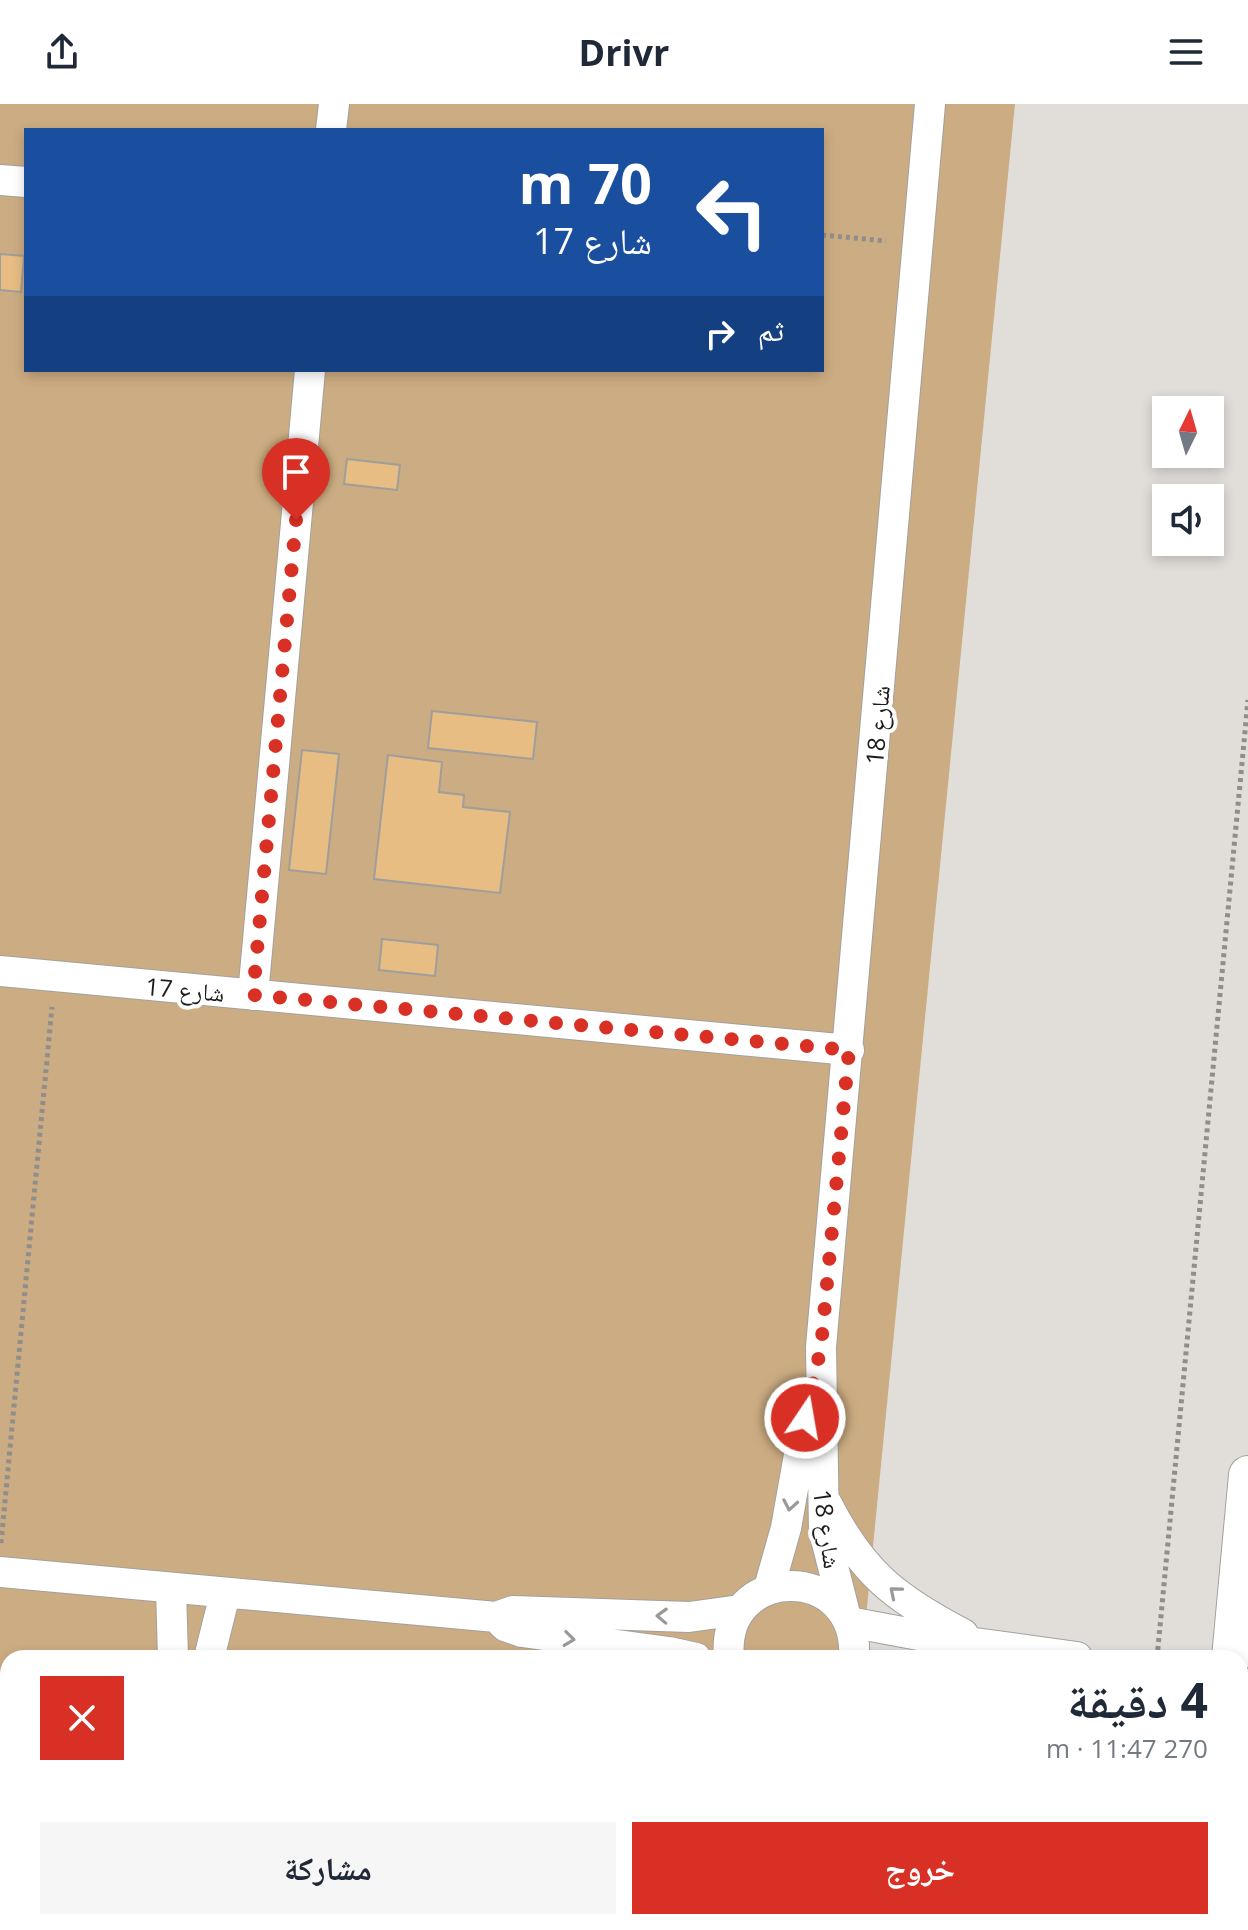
<!DOCTYPE html>
<html lang="ar">
<meta charset="utf-8">
<style>
body{margin:0;font-family:"Open Sans","Noto Naskh Arabic",sans-serif;background:#f6f6f7;color:#1f2937;direction:rtl;height:100vh;display:flex;flex-direction:column;font-size:30px;white-space:nowrap}
*{box-sizing:border-box;margin:0}
p{font-size:26px;color:#747a83}
.icon{flex:none;width:44px;height:44px;fill:none;stroke:currentColor;stroke-width:2;stroke-linecap:round;stroke-linejoin:round}
.map{position:relative;flex:1;overflow:hidden;direction:ltr}
.drawer{position:absolute;left:0px;top:1546px;width:1248px;height:280px;display:flex;flex-direction:column;background:#fff;border-radius:24px 24px 0 0;box-shadow:0 4px 12px #0003;direction:rtl}
.drawer>*{flex:none}
.top-card{position:absolute;left:24px;top:24px;width:800px;height:244px;border-radius:0px;box-shadow:0 4px 12px #0003;direction:rtl;background:#1a4fa0;color:#fff;overflow:hidden}
.needle{width:52px;rotate:5deg}
.buttons{position:absolute;left:1152px;top:292px;display:grid;gap:16px}
.buttons a{display:grid;place-items:center;width:72px;height:72px;border-radius:0px;background:#fff;box-shadow:0 4px 12px #0003;font-size:40px}
.pin{position:absolute;display:grid;place-items:center;width:68px;height:68px;color:#fff;margin:-82px -34px;border-radius:50% 50% 50% 0;rotate:-45deg;box-shadow:0 0 8px #0007}
.pin .icon{rotate:45deg}
.me{position:absolute;width:88px;margin:-44px;rotate:12deg;stroke-linejoin:round;filter:drop-shadow(0 0 6px #0008)}
.turn{display:flex;align-items:center;gap:28px;height:168px;padding:0 40px;font-size:36px}
.turn .icon{width:104px;height:104px;stroke-width:2.5}
.turn b{display:block;font-size:56px;line-height:68px}
.then{display:flex;align-items:center;height:76px;padding:0 40px;background:#0003;gap:16px;font-size:30px}
.round{display:grid;place-items:center;flex:none;width:84px;height:84px;border-radius:0px;background:#f6f6f7}
.overview{display:flex;align-items:center;justify-content:space-between;height:136px;padding:0 40px}
h1{font-size:48px;font-weight:700;line-height:60px}
.action{display:flex;gap:16px;margin-top:auto;padding:16px 40px}
.action a{flex:1;height:92px;border-radius:0px;background:#d93025;color:#fff;font-size:32px;font-weight:700;line-height:92px;text-align:center}
.action a+a{background:#f6f6f7;color:#1f2937}
header{display:flex;justify-content:space-between;align-items:center;height:104px;padding:0 40px;background:#fff;font-size:36px;font-weight:700}
.map>svg:first-child{display:block}
.green{fill:#ccac82;fill-rule:evenodd}
.building{fill:#e8bd84;stroke:#a09e9a;stroke-width:2}
.lines{fill:none;stroke-linecap:round;stroke-linejoin:round}
.minor-casing{stroke:#a3a19d;stroke-width:32}
.tertiary-casing{stroke:#a3a19d;stroke-width:40}
.path{stroke:#908e8b;stroke-width:5;stroke-dasharray:4 4;stroke-linecap:butt}
.minor{stroke:#fff;stroke-width:30}
.tertiary{stroke:#fff;stroke-width:38}
.oneway{stroke:#999998}
.route{stroke:#d93025;stroke-width:14;stroke-dasharray:0 25.2}
.labels{text-anchor:middle;dominant-baseline:central;stroke-width:8;stroke-linejoin:round;paint-order:stroke}
.street-label{font-size:24px;fill:#1d1c1b;stroke:#fff}
</style>
<header><svg class="icon" aria-label="menu" viewBox="0 0 24 24"><path d="M4 6h16M4 12h16M4 18h16"/></svg>Drivr<svg class="icon" aria-label="share" viewBox="0 0 24 24"><path d="M12 15V3M7 8l5-5 5 5M5 13v7h14v-7"/></svg></header>
<div class="map">
<svg width="1248" height="1826" viewBox="0 0 1248 1826">
<rect width="100%" height="100%" fill="#e1deda"/>
<path class="green" d="M 0,0 L 1015,0 L 862,1554 L 8,1554 L 8,1818 L 836,1818 L 835,1826 L 0,1826 ZM 26,26 L 822,26 L 822,266 L 26,266 Z"/>
<path class="building" d="M 0,150 L 24,152 L 21,188 L 0,186 Z
M 347,355 L 400,361 L 397,386 L 344,380 Z
M 432,607 L 537,618 L 533,655 L 428,644 Z
M 302,646 L 339,650 L 326,770 L 289,766 Z
M 388,651 L 442,658 L 439,688 L 464,691 L 463,703 L 510,708 L 500,789 L 374,775 Z
M 382,835 L 438,841 L 435,872 L 379,866 Z"/>
<g class="lines">
<defs>
<path id="minor" d="M 331,26 L 334,0
M 0,76 L 26,78
M 0,867 L 849,946
M 253,891 L 310,266
M 827,1400 C 862,1469 896,1495 963,1530
M 0,1468 L 496,1513 L 513,1507 L 689,1513 L 740,1506
M 171,1484 L 173,1554
M 769,1484 L 786,1424 L 809,1295
M 845,1510 L 824,1427 L 821,1243 L 930,0
M 496,1513 L 505,1522 L 522,1528 L 669,1548 L 696,1554
M 849,1518 L 924,1532 L 1077,1553
M 209,1554 L 225,1490
M 729,1554 C 720,1459 860,1457 854,1554
M 162,1826 L 163,1818
M 772,1826 L 774,1818"/>
<path id="tertiary" d="M 1231,1554 L 1248,1371
M 1207,1826 L 1208,1818"/>
</defs>
<use href="#minor" class="minor-casing"/>
<use href="#tertiary" class="tertiary-casing"/>
<path class="path" d="M 822,131 L 886,137
M 1,1439 L 52,903
M 1157,1554 L 1248,596
M 1132,1826 L 1133,1818"/>
<use href="#minor" class="minor"/>
<use href="#tertiary" class="tertiary"/>
</g>
<defs><path id="oneway-chevron" d="M-2-3.5L2.5 0L-2 3.5" fill="none" stroke-width="1.6" stroke-linecap="round" stroke-linejoin="round" transform="scale(2)"/></defs>
<g class="oneway">
<use href="#oneway-chevron" transform="translate(790 1401) rotate(100)"/>
<use href="#oneway-chevron" transform="translate(895 1488) rotate(-140)"/>
<use href="#oneway-chevron" transform="translate(662 1512) rotate(-178)"/>
<use href="#oneway-chevron" transform="translate(569 1535) rotate(7)"/>
</g>
<g class="lines">
<path class="route" d="M 296,416 L 253,891 L 849,946 L 821,1243 L 805,1314"/>
</g>
<g class="labels">
<g class="street-label">
<text transform="translate(877 621) rotate(-85)">شارع 18</text>
<text transform="translate(185 885) rotate(5)">شارع 17</text>
<text transform="translate(828 1425) rotate(82)">شارع 18</text>
</g>
</g>
</svg>
<div class="buttons">
<a><svg class="needle" viewBox="-14 -14 28 28"><path d="M0-13l5 13h-10z" fill="#e53935"/><path d="M0 13l5-13h-10z" fill="#747a83"/></svg></a>
<a><svg class="icon" aria-label="sound" viewBox="0 0 24 24"><path d="M4 9h4l5-4v14l-5-4H4zM17 9q2 3 0 6"/></svg></a>
</div>
<div class="pin" style="left:296px;top:416px;background:#d93025"><svg class="icon" aria-label="arrive" viewBox="0 0 24 24"><path d="M6 21V4h12l-3 4 3 4H6"/></svg></div>
<svg class="me" style="left:805px;top:1314px" viewBox="-20 -20 40 40"><circle r="17" fill="#d93025" stroke="#fff" stroke-width="3"/><path d="M0-11L8 9 0 5-8 9z" fill="#fff"/></svg>
<div class="top-card">
<div class="turn"><svg class="icon" aria-label="left" viewBox="0 0 24 24"><path d="M17 20v-9H6M10 6l-5 5 5 5"/></svg><div><b>70 m</b>شارع 17</div></div>
<div class="then">ثم<svg class="icon" aria-label="right" viewBox="0 0 24 24"><path d="M7 20v-9h11M14 6l5 5-5 5"/></svg></div>
</div>
<section class="drawer">
<div class="overview"><div><h1>4 دقيقة</h1><p>270 m · 11:47</p></div><a class="round" style="background:#d93025;color:#fff"><svg class="icon" aria-label="close" viewBox="0 0 24 24"><path d="M6 6l12 12M18 6L6 18"/></svg></a></div>
<div class="action"><a>خروج</a><a>مشاركة</a></div>
</section>
</div>
